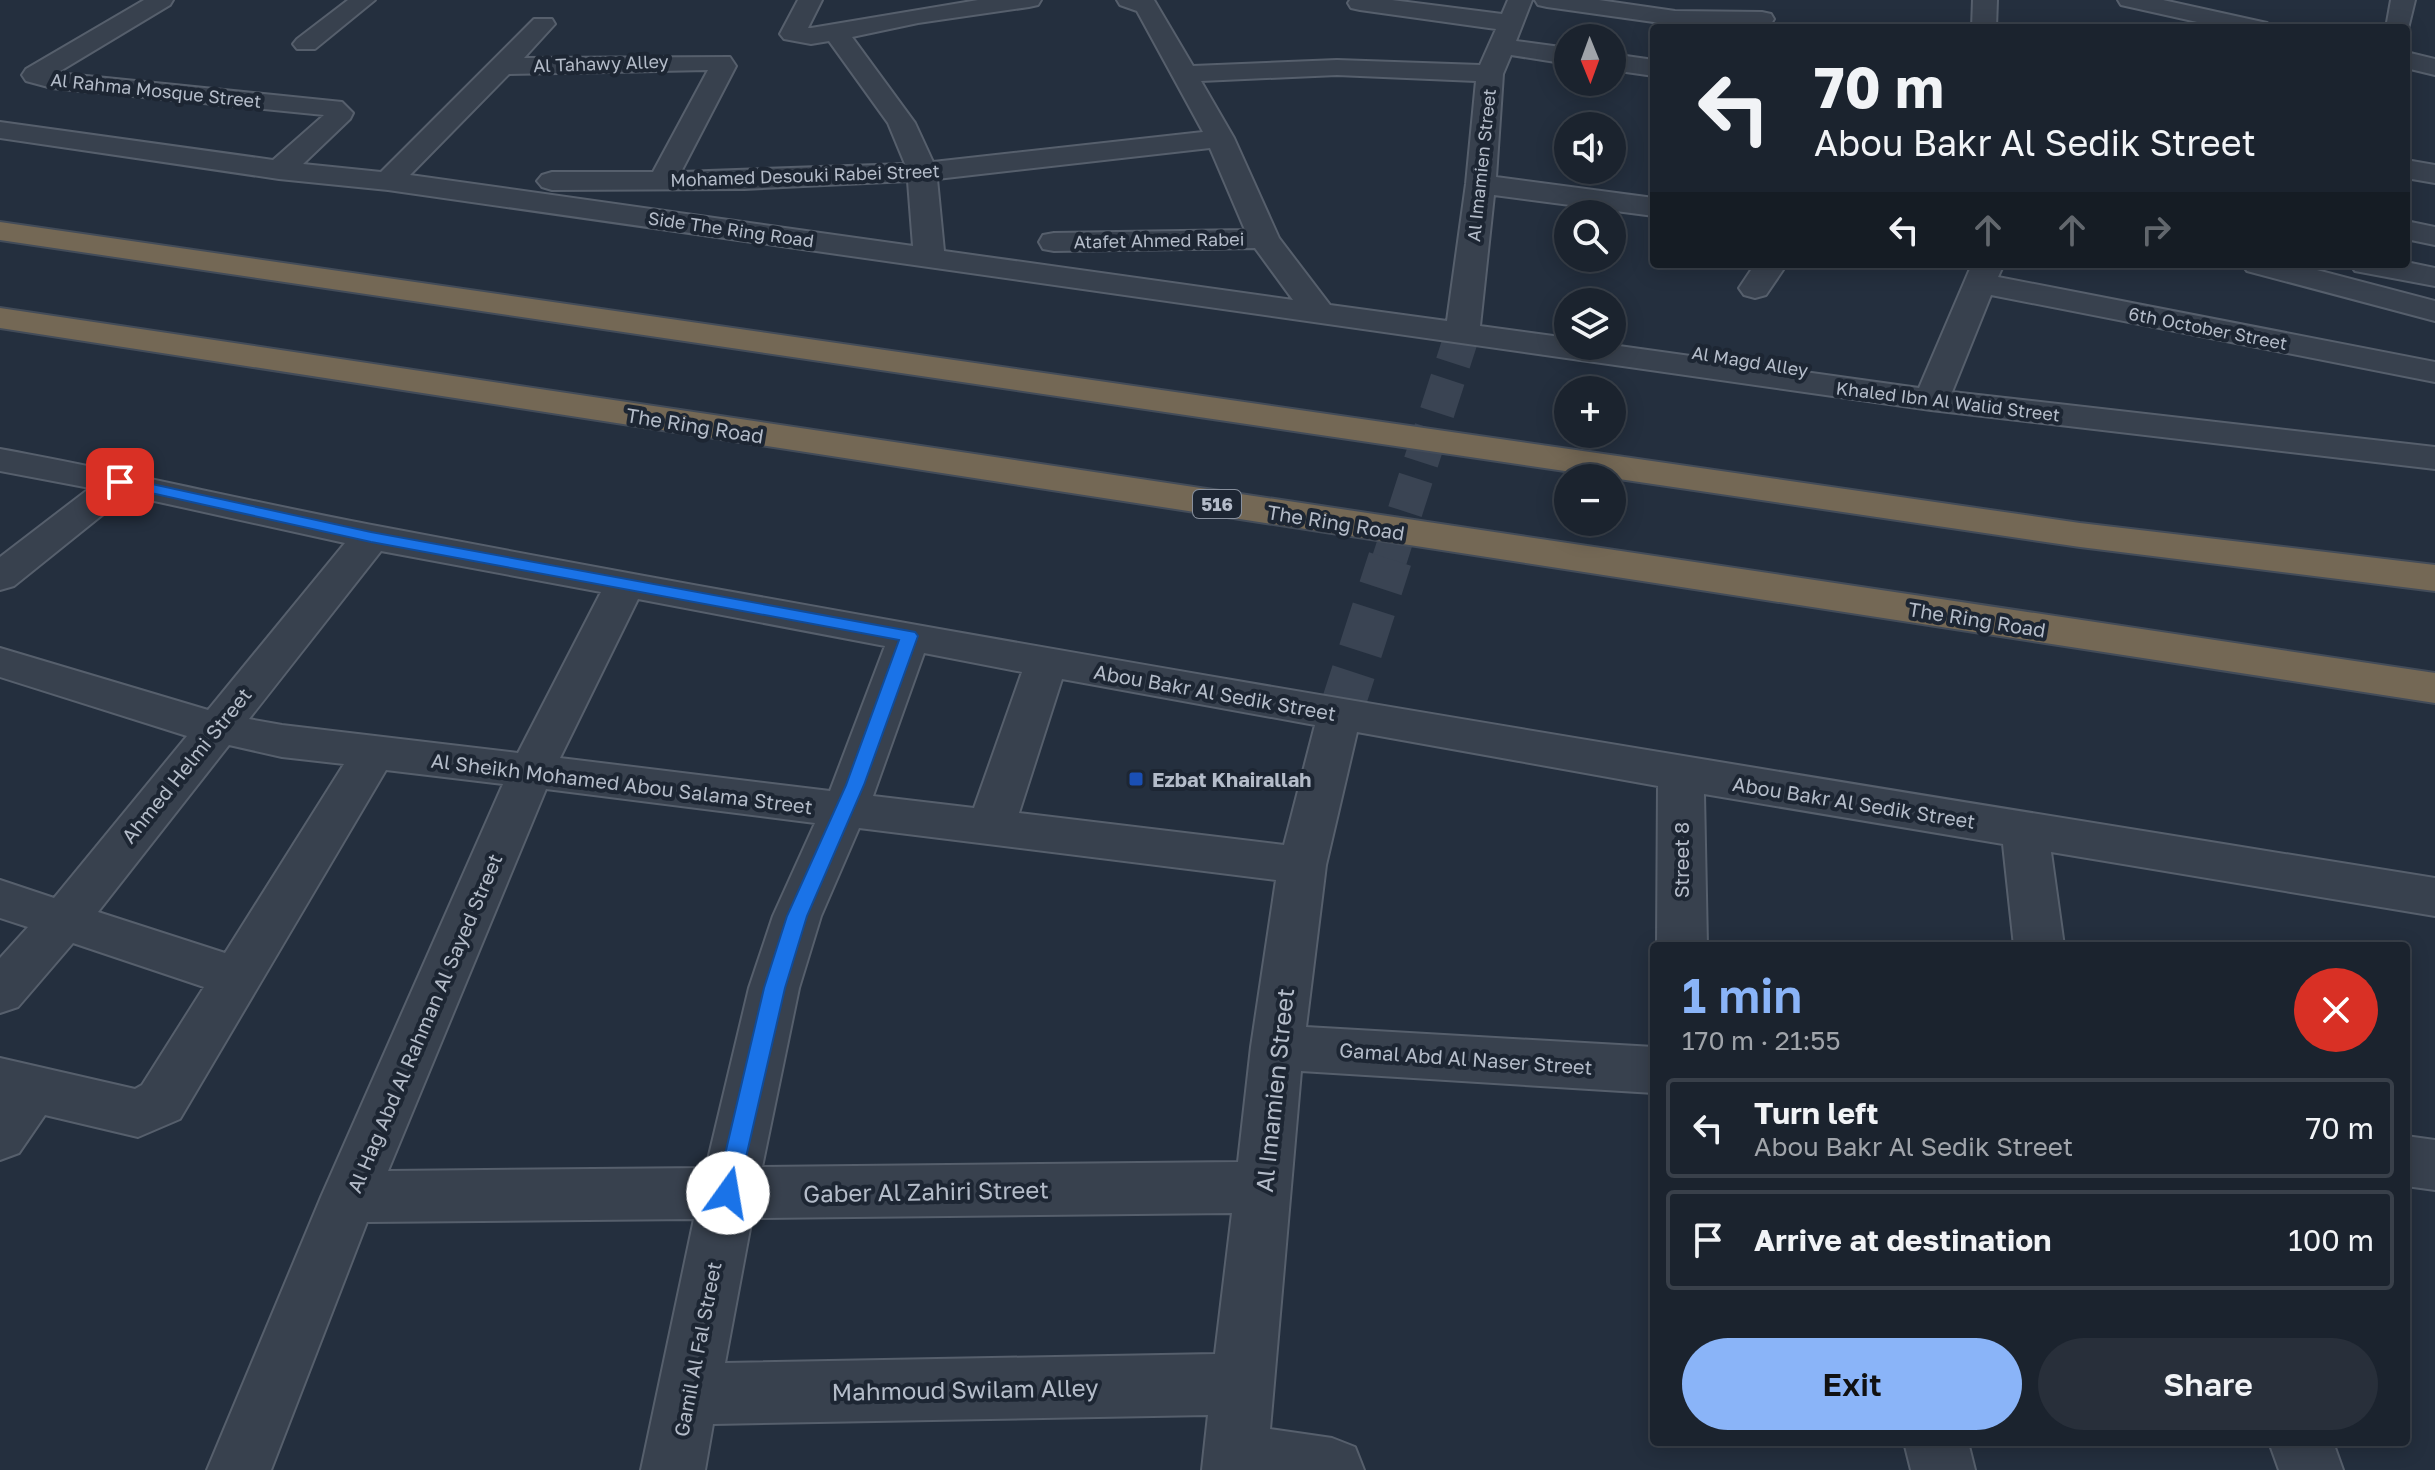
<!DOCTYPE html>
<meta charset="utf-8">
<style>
body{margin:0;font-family:"Golos Text",sans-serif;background:#282f3a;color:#f1f3f6;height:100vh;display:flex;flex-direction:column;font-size:30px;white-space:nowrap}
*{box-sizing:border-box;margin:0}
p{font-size:26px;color:#a0a4aa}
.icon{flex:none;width:44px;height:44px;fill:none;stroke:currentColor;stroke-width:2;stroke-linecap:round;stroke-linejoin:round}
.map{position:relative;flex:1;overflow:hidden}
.side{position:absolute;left:1650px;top:942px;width:760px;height:504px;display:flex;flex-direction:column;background:#1b232e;border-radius:8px;box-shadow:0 4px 20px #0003,0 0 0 2px #39404a}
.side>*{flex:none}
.guide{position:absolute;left:1650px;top:24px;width:760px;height:244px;border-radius:8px;box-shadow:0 4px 20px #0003,0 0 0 2px #39404a;background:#1b232e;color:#f1f3f6;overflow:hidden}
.needle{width:52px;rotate:179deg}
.buttons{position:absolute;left:1554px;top:24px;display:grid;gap:16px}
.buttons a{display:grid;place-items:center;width:72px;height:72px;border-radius:50%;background:#1b232e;box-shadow:0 4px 20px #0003,0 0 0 2px #39404a;font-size:40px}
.pin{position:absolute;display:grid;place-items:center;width:68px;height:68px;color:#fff;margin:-34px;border-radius:16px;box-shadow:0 4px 12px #0006}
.me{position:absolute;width:88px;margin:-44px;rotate:13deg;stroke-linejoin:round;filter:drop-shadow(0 0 6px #0008)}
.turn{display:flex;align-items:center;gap:28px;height:168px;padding:0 32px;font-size:36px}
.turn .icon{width:104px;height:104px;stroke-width:2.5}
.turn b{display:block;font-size:56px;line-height:68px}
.lanes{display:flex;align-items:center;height:76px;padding:0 32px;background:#0003;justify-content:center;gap:40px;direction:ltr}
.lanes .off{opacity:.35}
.round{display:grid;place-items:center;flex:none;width:84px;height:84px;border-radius:42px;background:#282f3a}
.overview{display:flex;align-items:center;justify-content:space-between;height:136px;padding:0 32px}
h1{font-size:48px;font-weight:600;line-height:60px;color:#8ab4f8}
.primary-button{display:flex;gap:16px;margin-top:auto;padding:16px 32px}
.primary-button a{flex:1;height:92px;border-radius:48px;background:#8ab4f8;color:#111;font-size:32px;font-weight:600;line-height:92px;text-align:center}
.primary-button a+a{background:#282f3a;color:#f1f3f6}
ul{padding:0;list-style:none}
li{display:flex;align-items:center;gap:24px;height:100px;margin:0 16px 12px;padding:0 16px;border:4px solid #39404a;border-radius:8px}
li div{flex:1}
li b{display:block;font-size:30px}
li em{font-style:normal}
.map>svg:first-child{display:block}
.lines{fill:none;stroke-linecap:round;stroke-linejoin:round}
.minor-tunnel-far1{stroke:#3a4453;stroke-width:35;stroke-dasharray:35 17;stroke-linecap:butt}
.minor-tunnel{stroke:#3a4453;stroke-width:44;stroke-dasharray:44 22;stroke-linecap:butt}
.minor-casing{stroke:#565f6c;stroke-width:4}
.motorway-casing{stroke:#434c59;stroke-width:4}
.minor{fill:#38414e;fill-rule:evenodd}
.motorway{fill:#746855;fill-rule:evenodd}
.route{fill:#1a73e8;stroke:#114b97;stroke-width:2}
.transit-dot{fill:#1a4fb4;stroke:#1d2633;stroke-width:3}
.labels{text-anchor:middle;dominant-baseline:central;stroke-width:8;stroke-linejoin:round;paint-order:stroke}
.far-street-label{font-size:18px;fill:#b4bcc9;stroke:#1d2633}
.shield{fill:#1d2633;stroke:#878f9c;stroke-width:2}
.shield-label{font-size:18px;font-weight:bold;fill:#b4bcc9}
.street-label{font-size:20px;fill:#b4bcc9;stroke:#1d2633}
.poi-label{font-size:20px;font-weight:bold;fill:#b4bcc9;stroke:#1d2633;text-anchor:start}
.near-street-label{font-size:24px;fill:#b4bcc9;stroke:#1d2633}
</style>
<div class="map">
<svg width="2435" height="1470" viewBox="0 0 2435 1470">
<rect width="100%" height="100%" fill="#242f3e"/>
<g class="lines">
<path class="minor-tunnel-far1" d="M 1389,561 L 1462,335"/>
<path class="minor-tunnel" d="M 1340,714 L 1390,559"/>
<defs>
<path id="minor" d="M 144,0 L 173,0 L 170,5 L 57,73 L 342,102 L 353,113 L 350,119 L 303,164 L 381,172 L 534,19 L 552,19 L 555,24 L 524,58 L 730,57 L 736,66 L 681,172 L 905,164 L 888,123 L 829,41 L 811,44 L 784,39 L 780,34 L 798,0 L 822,0 L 808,28 L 811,28 L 978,0 L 1041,0 L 1038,5 L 1029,7 L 918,23 L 852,37 L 915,123 L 933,162 L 1203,132 L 1137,11 L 1120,5 L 1117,0 L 1154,0 L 1193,66 L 1337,60 L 1480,65 L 1496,29 L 1360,10 L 1351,8 L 1348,3 L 1350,0 L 1392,0 L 1502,14 L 1508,0 L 1532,0 L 1516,41 L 1568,48 L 1568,64 L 1511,55 L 1503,74 L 1496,177 L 1654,198 L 1654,216 L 1494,195 L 1480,326 L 1568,338 L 1568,346 L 1612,345 L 1919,388 L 1972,264 L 2004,264 L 1998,277 L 2435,362 L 2435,382 L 1991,295 L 1952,392 L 2435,447 L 2435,469 L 1931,410 L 388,190 L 279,179 L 0,138 L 0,122 L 273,160 L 324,115 L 52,88 L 26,81 L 22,75 L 26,69 ZM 708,70 L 653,172 L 552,172 L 542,175 L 537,181 L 542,187 L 552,190 L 744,189 L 908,181 L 913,246 L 410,175 L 509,74 ZM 1337,75 L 1476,81 L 1466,184 L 1447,321 L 1330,305 L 1279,238 L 1234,138 L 1201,81 ZM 1210,148 L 1245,230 L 1054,233 L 1043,235 L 1039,242 L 1043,249 L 1054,251 L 1255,248 L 1293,300 L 944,251 L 937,179 Z
M 348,0 L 375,0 L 315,49 L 297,49 L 293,44 L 297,39 Z
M 1535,0 L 1599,0 L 1675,11 L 1762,12 L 1771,14 L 1774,19 L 1771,24 L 1762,26 L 1675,25 L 1547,7 L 1538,5 Z
M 1973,0 L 1997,0 L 1996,28 L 1972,28 Z
M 2118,0 L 2163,0 L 2267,23 L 2270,28 L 2224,28 L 2121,5 Z
M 2391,0 L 2415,0 L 2407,33 L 2406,28 L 2386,28 Z
M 2406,52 L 2435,59 L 2435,75 L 2406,68 Z
M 1612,54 L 1654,60 L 1654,76 L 1612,70 Z
M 2406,160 L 2435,165 L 2435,183 L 2406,178 Z
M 2406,221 L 2435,227 L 2435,245 L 2406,239 Z
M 2406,262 L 2435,268 L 2435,286 L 2355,271 L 2350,264 Z
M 1755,264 L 1787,264 L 1766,295 L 1755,298 L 1744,295 L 1739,288 Z
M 2242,264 L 2294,264 L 2435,301 L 2435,321 L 2247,271 Z
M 0,449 C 126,472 251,502 377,526 C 1061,656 1748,768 2435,878 L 2435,916 L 2051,852 L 2064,946 L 2014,946 L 2003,844 L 1704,794 L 1707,946 L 1657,946 L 1658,786 L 1357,732 L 1326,865 L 1306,1027 L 1654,1047 L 1654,1093 L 1301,1071 L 1270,1429 L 1332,1438 L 1355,1447 L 1364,1470 L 1202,1470 L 1208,1415 L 713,1424 L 705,1470 L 641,1470 L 694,1219 L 367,1222 L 271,1470 L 207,1470 L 321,1197 L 503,784 L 386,770 L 180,1119 L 138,1137 L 45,1115 L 19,1153 L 0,1160 L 0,1058 L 135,1089 L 142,1085 L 204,987 L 73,943 L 18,1007 L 0,1013 L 0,958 L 28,927 L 0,918 L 0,880 L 54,898 L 187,736 L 0,677 L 0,648 L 208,710 L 345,543 L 127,495 L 14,586 L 0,590 L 0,557 L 90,488 L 0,471 ZM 381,551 L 601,592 L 518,753 L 282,725 L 249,719 ZM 638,599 L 885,646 L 830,791 L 560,758 ZM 924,653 L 1022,672 L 974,808 L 873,796 ZM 1062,679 L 1315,725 L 1284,845 L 1019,813 ZM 229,745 L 282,757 L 344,764 L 225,953 L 98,912 ZM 546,789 L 815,823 L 773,916 L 749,988 L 706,1168 L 388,1171 ZM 859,828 L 1276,880 L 1251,1047 L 1238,1162 L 762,1167 L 799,988 L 821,916 ZM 1232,1213 L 1215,1354 L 725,1363 L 752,1218 Z
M 2406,1136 L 2435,1140 L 2435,1190 L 2406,1186 Z
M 1904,1442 L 1968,1442 L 1975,1470 L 1911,1470 Z
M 2269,1442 L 2333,1442 L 2343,1470 L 2279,1470 Z"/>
<path id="motorway" d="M 0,222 L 2080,523 L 2435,565 L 2435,591 L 2080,547 L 0,240 Z
M 0,308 L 2435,673 L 2435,703 L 0,328 Z"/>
</defs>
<use href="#minor" class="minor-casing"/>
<use href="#motorway" class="motorway-casing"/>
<use href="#minor" class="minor"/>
<use href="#motorway" class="motorway"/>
</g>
<path class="route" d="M 120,477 L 371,532 L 915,632 L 918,636 L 864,785 L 807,916 L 785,988 L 736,1201 L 728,1204 L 720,1201 L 716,1193 L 764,988 L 787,916 L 846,785 L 899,640 L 371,542 L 115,485 L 115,479 Z"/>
<rect class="transit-dot" x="1128" y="771" width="16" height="16" rx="4"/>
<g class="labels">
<g class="far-street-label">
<text transform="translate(601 63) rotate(-2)">Al Tahawy Alley</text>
<text transform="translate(156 90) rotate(6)">Al Rahma Mosque Street</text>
<text transform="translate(1481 165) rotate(-84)">Al Imamien Street</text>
<text transform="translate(805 175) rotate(-2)">Mohamed Desouki Rabei Street</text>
<text transform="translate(731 229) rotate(8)">Side The Ring Road</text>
<text transform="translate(1159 240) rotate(-1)">Atafet Ahmed Rabei</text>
<text transform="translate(2208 328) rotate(11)">6th October Street</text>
<text transform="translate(1750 361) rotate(9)">Al Magd Alley</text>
<text transform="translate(1948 401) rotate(7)">Khaled Ibn Al Walid Street</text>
</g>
<rect class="shield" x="1193" y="490" width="48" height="28" rx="6"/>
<g class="shield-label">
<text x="1217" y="504">516</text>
</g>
<g class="street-label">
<text transform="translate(695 425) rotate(9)">The Ring Road</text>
<text transform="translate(1336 522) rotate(9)">The Ring Road</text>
<text transform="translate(1977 619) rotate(9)">The Ring Road</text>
<text transform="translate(1215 692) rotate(10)">Abou Bakr Al Sedik Street</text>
<text transform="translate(186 765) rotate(-51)">Ahmed Helmi Street</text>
<text transform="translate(622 783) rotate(7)">Al Sheikh Mohamed Abou Salama Street</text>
<text transform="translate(1854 802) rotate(9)">Abou Bakr Al Sedik Street</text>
<text transform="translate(1681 860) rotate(-90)">Street 8</text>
<text transform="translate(424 1023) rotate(-67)">Al Hag Abd Al Rahman Al Sayed Street</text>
<text transform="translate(1466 1058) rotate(4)">Gamal Abd Al Naser Street</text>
<text transform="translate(697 1349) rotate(-79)">Gamil Al Fal Street</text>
</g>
<g class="poi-label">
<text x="1152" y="779">Ezbat Khairallah</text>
</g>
<g class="near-street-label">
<text transform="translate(1274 1090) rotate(-84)">Al Imamien Street</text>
<text transform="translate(926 1191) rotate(-1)">Gaber Al Zahiri Street</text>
<text transform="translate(965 1389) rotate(-1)">Mahmoud Swilam Alley</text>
</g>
</g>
</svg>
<div class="buttons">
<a><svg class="needle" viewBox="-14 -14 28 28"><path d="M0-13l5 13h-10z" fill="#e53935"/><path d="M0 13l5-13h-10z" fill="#a0a4aa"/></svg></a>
<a><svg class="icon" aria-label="sound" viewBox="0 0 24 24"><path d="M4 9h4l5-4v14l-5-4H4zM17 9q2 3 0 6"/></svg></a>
<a><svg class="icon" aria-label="search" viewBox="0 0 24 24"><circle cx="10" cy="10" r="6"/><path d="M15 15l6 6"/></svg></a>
<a><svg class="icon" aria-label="layers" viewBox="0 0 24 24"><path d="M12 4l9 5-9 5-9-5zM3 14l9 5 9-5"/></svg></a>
<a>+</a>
<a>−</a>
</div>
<div class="pin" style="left:120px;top:482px;background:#d93025"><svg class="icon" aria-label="arrive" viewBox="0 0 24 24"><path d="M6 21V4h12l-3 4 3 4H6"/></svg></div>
<svg class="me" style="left:728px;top:1193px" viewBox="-20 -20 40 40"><circle r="19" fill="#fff"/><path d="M0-13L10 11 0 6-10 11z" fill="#1a73e8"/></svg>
<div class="guide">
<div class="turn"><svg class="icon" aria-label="left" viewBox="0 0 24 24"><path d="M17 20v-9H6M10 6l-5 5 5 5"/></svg><div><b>70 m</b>Abou Bakr Al Sedik Street</div></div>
<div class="lanes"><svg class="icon" aria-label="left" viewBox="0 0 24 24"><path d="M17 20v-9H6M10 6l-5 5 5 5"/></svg><svg class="icon off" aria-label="ahead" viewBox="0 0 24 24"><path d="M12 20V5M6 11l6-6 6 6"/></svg><svg class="icon off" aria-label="ahead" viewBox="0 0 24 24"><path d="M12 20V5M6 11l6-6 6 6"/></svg><svg class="icon off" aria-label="right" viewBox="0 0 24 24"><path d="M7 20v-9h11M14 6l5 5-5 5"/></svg></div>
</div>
<section class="side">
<div class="overview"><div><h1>1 min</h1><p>170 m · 21:55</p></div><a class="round" style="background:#d93025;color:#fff"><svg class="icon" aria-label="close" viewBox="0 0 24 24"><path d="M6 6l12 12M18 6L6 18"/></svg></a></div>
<ul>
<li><svg class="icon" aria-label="left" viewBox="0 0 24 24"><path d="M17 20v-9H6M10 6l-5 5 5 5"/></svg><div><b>Turn left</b><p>Abou Bakr Al Sedik Street</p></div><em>70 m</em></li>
<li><svg class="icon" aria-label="arrive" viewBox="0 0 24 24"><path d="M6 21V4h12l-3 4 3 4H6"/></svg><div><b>Arrive at destination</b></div><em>100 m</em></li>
</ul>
<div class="primary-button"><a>Exit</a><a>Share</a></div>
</section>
</div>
